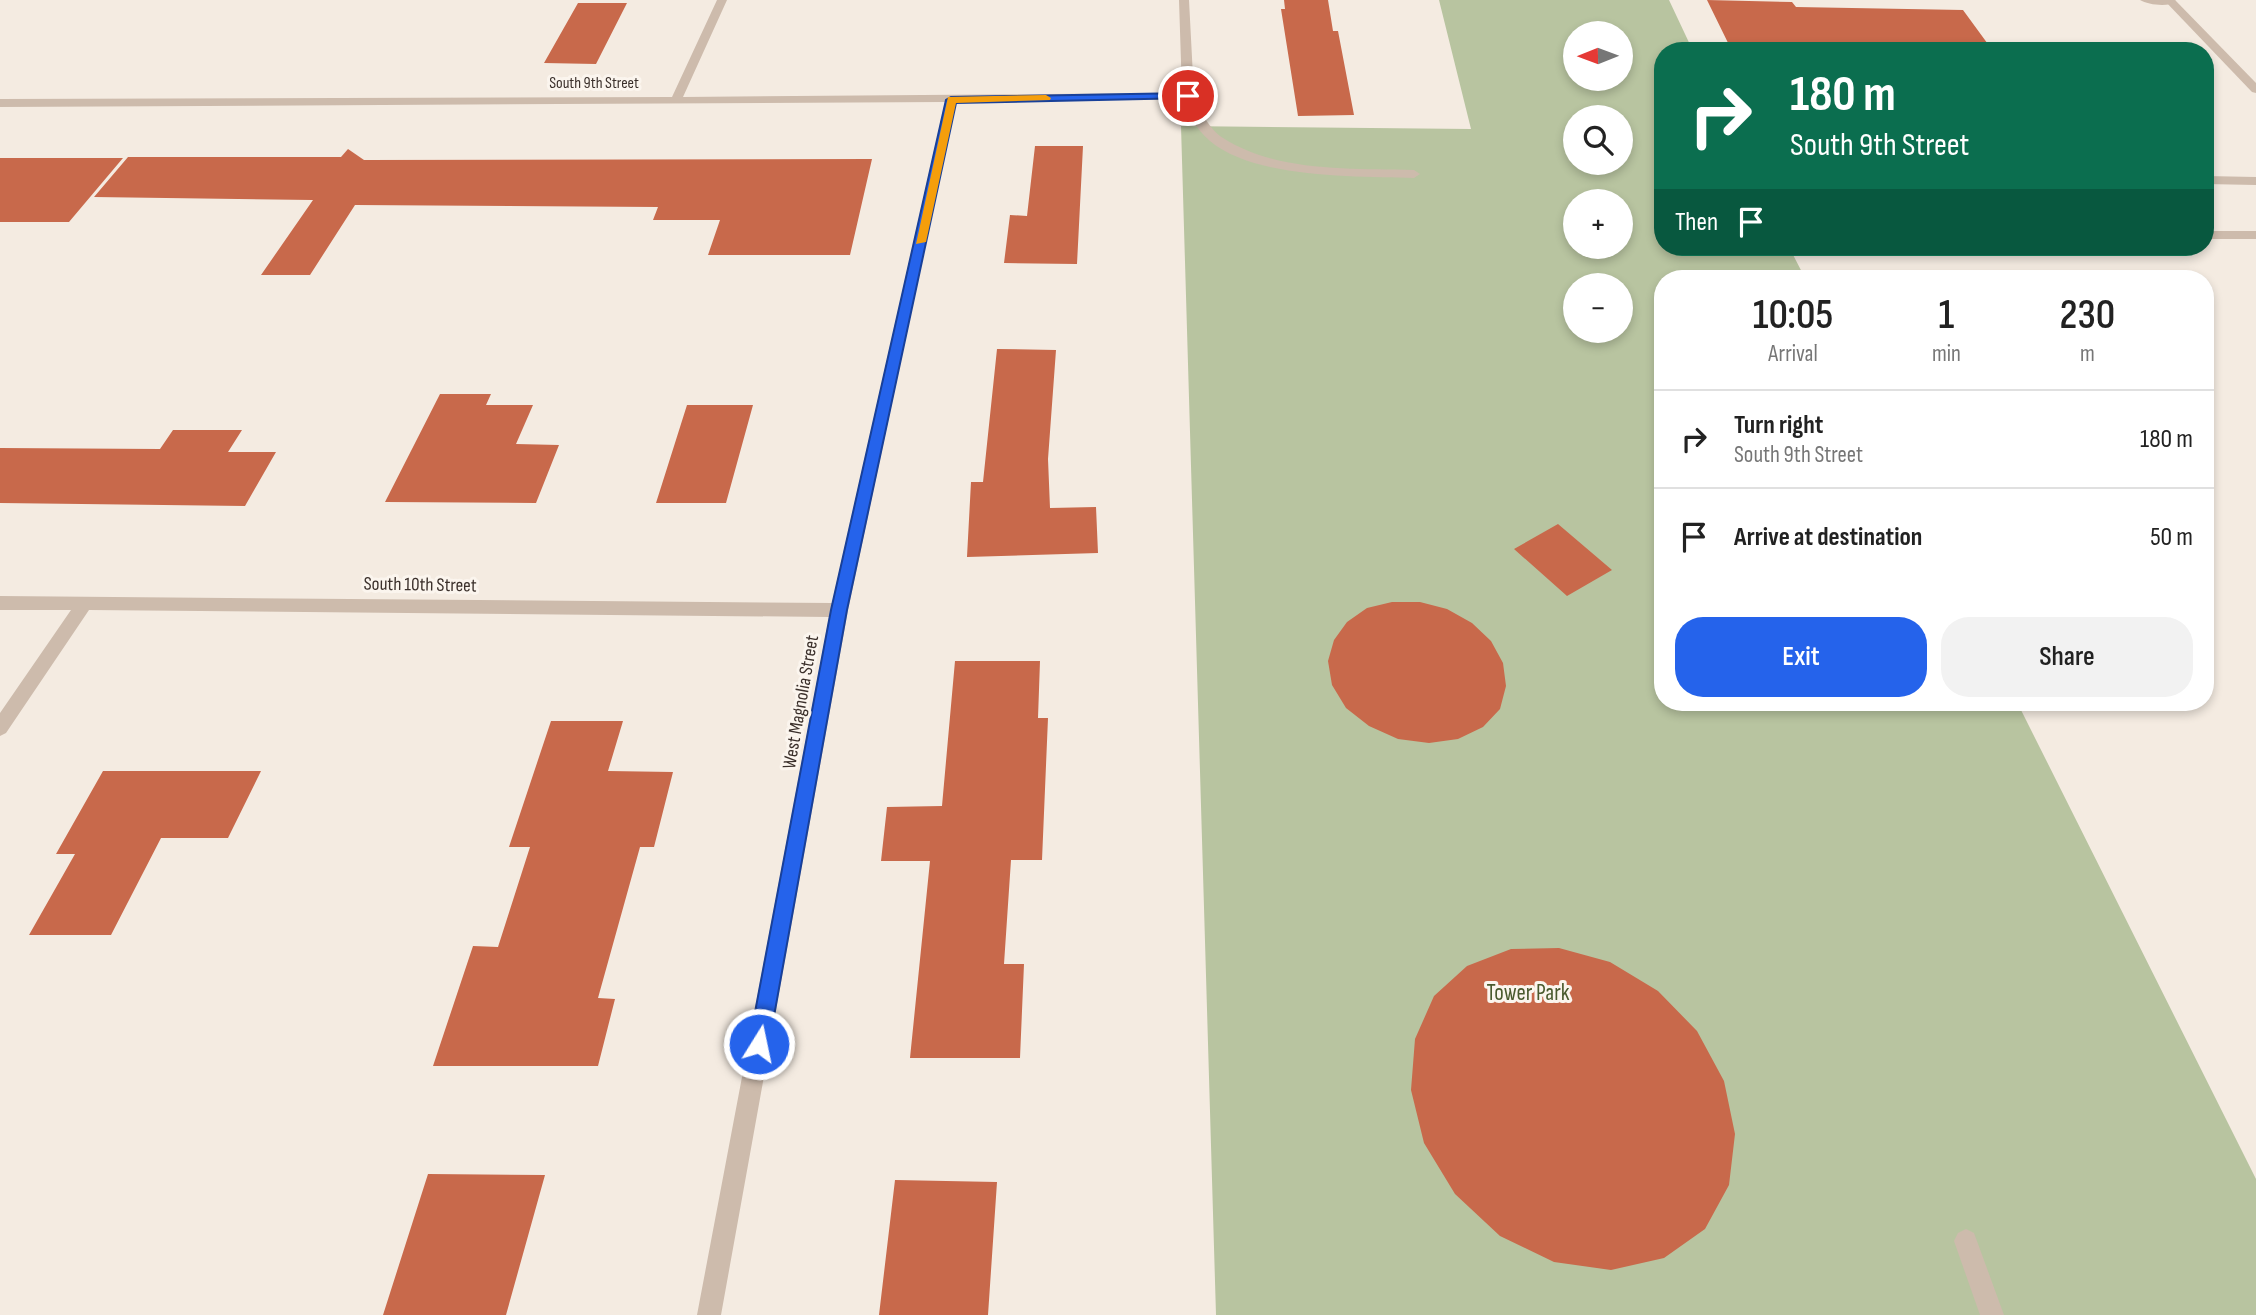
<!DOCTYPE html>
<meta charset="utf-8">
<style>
body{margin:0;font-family:"Sofia Sans Condensed",sans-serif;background:#f2f2f2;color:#222;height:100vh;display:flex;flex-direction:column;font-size:26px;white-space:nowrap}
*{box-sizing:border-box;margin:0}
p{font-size:23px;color:#767676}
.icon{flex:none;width:38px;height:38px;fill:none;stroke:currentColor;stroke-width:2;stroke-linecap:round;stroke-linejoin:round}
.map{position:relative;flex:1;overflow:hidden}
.drawer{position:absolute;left:1654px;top:270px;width:560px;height:441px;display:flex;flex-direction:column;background:#fff;border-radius:28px;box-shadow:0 4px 10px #0003}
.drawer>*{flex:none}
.hud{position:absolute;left:1654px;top:42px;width:560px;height:214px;border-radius:28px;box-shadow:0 4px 10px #0003;background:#0b6e4f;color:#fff;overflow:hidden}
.needle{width:46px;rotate:269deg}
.fabs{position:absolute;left:1563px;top:21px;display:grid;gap:14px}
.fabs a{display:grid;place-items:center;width:70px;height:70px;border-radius:50%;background:#fff;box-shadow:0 4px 10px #0003;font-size:35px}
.pin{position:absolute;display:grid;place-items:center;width:60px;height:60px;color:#fff;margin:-30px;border:4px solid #fff;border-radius:50%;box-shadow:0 2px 7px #0007}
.me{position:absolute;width:77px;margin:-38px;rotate:10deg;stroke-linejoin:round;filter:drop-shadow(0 0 5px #0008)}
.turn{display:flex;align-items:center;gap:24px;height:147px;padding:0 21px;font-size:32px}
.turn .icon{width:91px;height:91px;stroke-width:2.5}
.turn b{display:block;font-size:49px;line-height:60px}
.then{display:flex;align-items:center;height:66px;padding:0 21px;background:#0003;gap:14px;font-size:26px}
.eta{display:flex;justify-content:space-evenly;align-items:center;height:119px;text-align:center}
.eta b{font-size:42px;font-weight:600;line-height:49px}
.primary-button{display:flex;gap:14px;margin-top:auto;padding:14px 21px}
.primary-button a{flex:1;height:80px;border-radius:28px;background:#2563eb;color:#fff;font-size:28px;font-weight:600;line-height:80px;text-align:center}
.primary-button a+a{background:#f2f2f2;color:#222}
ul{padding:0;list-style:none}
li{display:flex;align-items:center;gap:21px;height:98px;padding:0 21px;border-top:2px solid #e0e0e0}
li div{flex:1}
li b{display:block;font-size:26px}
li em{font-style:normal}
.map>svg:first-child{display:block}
.green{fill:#b8c4a0;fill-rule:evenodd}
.building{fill:#c8694b}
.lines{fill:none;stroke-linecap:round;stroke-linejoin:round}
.service{fill:#cdbbac;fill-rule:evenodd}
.minor{fill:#cdbbac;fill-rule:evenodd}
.tertiary{fill:#cdbbac;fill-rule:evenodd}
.route{fill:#2563eb;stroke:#184099;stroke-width:2}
.slow{fill:#f59e0b}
.labels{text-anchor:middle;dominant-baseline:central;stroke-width:6;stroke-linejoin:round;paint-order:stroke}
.far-street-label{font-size:16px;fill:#3b302b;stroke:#fbf5ee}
.street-label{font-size:19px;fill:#3b302b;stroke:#fbf5ee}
.near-park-label{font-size:23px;fill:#4a5a2e;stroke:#fbf5ee}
</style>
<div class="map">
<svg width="2256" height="1315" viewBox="0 0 2256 1315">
<rect width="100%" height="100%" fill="#f4ebe1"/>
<path class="green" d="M 1439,0 L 1669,0 L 1693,51 L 1662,51 L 1662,247 L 1789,247 L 1805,278 L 1662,278 L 1662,702 L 2017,702 L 2256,1179 L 2256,1315 L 1216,1315 L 1181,126 L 1471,129 ZM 1575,33 L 1620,33 L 1620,79 L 1575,79 ZM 1575,117 L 1620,117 L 1620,163 L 1575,163 ZM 1575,201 L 1620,201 L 1620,247 L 1575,247 ZM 1575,285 L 1620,285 L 1620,331 L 1575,331 Z"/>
<path class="building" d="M 1284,0 L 1328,0 L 1333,31 L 1338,31 L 1354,115 L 1298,116 L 1281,9 L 1285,9 Z
M 1707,0 L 1792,2 L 1796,7 L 1963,10 L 1993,51 L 1732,51 Z
M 578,3 L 627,3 L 596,64 L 544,63 Z
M 1035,146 L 1083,146 L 1077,264 L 1004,263 L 1010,215 L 1027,216 Z
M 348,149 L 364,160 L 872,159 L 850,255 L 708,255 L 720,220 L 653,220 L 658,207 L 355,205 L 310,275 L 261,275 L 313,200 L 94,197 L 128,157 L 341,157 Z
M 0,158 L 123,158 L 69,222 L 0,222 Z
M 997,349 L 1056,350 L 1048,459 L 1050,508 L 1096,507 L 1098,553 L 967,557 L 971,482 L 983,482 Z
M 440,394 L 491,394 L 486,405 L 533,405 L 516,444 L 559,445 L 536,503 L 385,502 Z
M 687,405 L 753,405 L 726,503 L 656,503 Z
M 173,430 L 242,430 L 228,452 L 276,452 L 245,506 L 0,503 L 0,448 L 160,449 Z
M 1558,524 L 1612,570 L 1567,596 L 1514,549 Z
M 1392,602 L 1420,602 L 1447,609 L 1472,623 L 1491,641 L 1503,663 L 1506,686 L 1500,709 L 1483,727 L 1458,739 L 1429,743 L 1398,739 L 1369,726 L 1346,708 L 1332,685 L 1328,661 L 1334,640 L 1347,622 L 1367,608 Z
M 955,661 L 1040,661 L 1038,718 L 1048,718 L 1042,860 L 1011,860 L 1004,964 L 1024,964 L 1020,1058 L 910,1058 L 930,861 L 881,861 L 887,807 L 942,806 Z
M 551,721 L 623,721 L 608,771 L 673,772 L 654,847 L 640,847 L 598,998 L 615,999 L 598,1066 L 433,1066 L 473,946 L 498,947 L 530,847 L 509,847 Z
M 103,771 L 261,771 L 228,838 L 161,838 L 111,935 L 29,935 L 75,854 L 56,854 Z
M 1559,948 L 1610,962 L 1658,991 L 1697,1031 L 1724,1081 L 1735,1134 L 1729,1185 L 1705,1229 L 1664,1258 L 1611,1270 L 1554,1262 L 1500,1236 L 1455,1194 L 1424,1143 L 1411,1090 L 1415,1039 L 1434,996 L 1467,966 L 1511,949 Z
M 428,1174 L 545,1175 L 506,1315 L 383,1315 Z
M 895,1180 L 997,1182 L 988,1315 L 879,1315 Z"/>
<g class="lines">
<path class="service" d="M 2140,0 L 2175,0 L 2176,2 C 2168,7 2148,5 2140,0 Z
M 1188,93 C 1195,96 1205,127 1223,138 C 1278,173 1351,168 1414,170 L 1420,174 L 1414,178 C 1357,176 1255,179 1210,141 C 1195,128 1188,114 1182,96 Z
M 2205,176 L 2256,177 L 2256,185 L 2205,184 Z
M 2205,231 L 2256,231 L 2256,239 L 2205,239 Z
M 1966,1229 L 1974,1233 L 2004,1315 L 1980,1315 L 1954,1241 L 1958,1233 Z"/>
<path class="minor" d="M 717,0 L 727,0 L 683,97 L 1182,93 L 1179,0 L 1189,0 L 1194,96 L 1188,99 L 956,102 L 848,610 L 721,1315 L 697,1315 L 829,617 L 89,610 L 6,733 L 0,736 L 0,713 L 71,610 L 0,610 L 0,596 L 832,603 L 945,102 L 0,107 L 0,99 L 672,97 Z"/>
<path class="tertiary" d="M 2164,0 L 2175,0 L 2256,83 L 2256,93 L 2252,92 Z"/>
</g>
<path class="route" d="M 1188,93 L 1193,96 L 1191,98 L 956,103 L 847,610 L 769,1044 L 766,1051 L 759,1054 L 752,1051 L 749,1044 L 831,610 L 946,100 L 951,97 Z"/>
<path class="slow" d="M 1046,95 L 1051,98 L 1050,100 L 956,103 L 926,242 L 916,244 L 948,97 Z"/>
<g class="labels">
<g class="far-street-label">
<text x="594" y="83">South 9th Street</text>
</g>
<g class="street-label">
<text transform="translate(420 585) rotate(1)">South 10th Street</text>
<text transform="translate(801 702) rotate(-80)">West Magnolia Street</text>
</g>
<g class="near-park-label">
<text x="1528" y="993">Tower Park</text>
</g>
</g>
</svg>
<div class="fabs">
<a><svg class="needle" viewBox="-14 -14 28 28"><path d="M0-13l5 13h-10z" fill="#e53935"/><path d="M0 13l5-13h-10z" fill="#767676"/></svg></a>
<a><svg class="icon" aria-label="search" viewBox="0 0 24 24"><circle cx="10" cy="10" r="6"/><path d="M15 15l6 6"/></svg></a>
<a>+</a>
<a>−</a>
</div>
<div class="pin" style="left:1188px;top:96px;background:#d93025"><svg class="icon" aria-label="arrive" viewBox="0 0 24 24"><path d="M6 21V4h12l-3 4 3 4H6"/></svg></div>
<svg class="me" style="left:759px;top:1044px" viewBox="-20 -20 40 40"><circle r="17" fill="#2563eb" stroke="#fff" stroke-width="3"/><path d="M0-11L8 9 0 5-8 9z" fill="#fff"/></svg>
<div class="hud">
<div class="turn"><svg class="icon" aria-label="right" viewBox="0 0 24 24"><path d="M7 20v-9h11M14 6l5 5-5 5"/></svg><div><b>180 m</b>South 9th Street</div></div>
<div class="then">Then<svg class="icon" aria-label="arrive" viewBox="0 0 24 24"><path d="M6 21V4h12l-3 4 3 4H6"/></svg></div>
</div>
<section class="drawer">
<div class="eta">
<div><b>10:05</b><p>Arrival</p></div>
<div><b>1</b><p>min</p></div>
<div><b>230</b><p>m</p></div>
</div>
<ul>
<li><svg class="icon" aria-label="right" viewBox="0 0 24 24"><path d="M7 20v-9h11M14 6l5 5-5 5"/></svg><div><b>Turn right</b><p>South 9th Street</p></div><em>180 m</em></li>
<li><svg class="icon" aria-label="arrive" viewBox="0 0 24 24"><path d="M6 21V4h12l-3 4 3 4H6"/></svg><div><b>Arrive at destination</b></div><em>50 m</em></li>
</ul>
<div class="primary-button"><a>Exit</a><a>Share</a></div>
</section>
</div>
